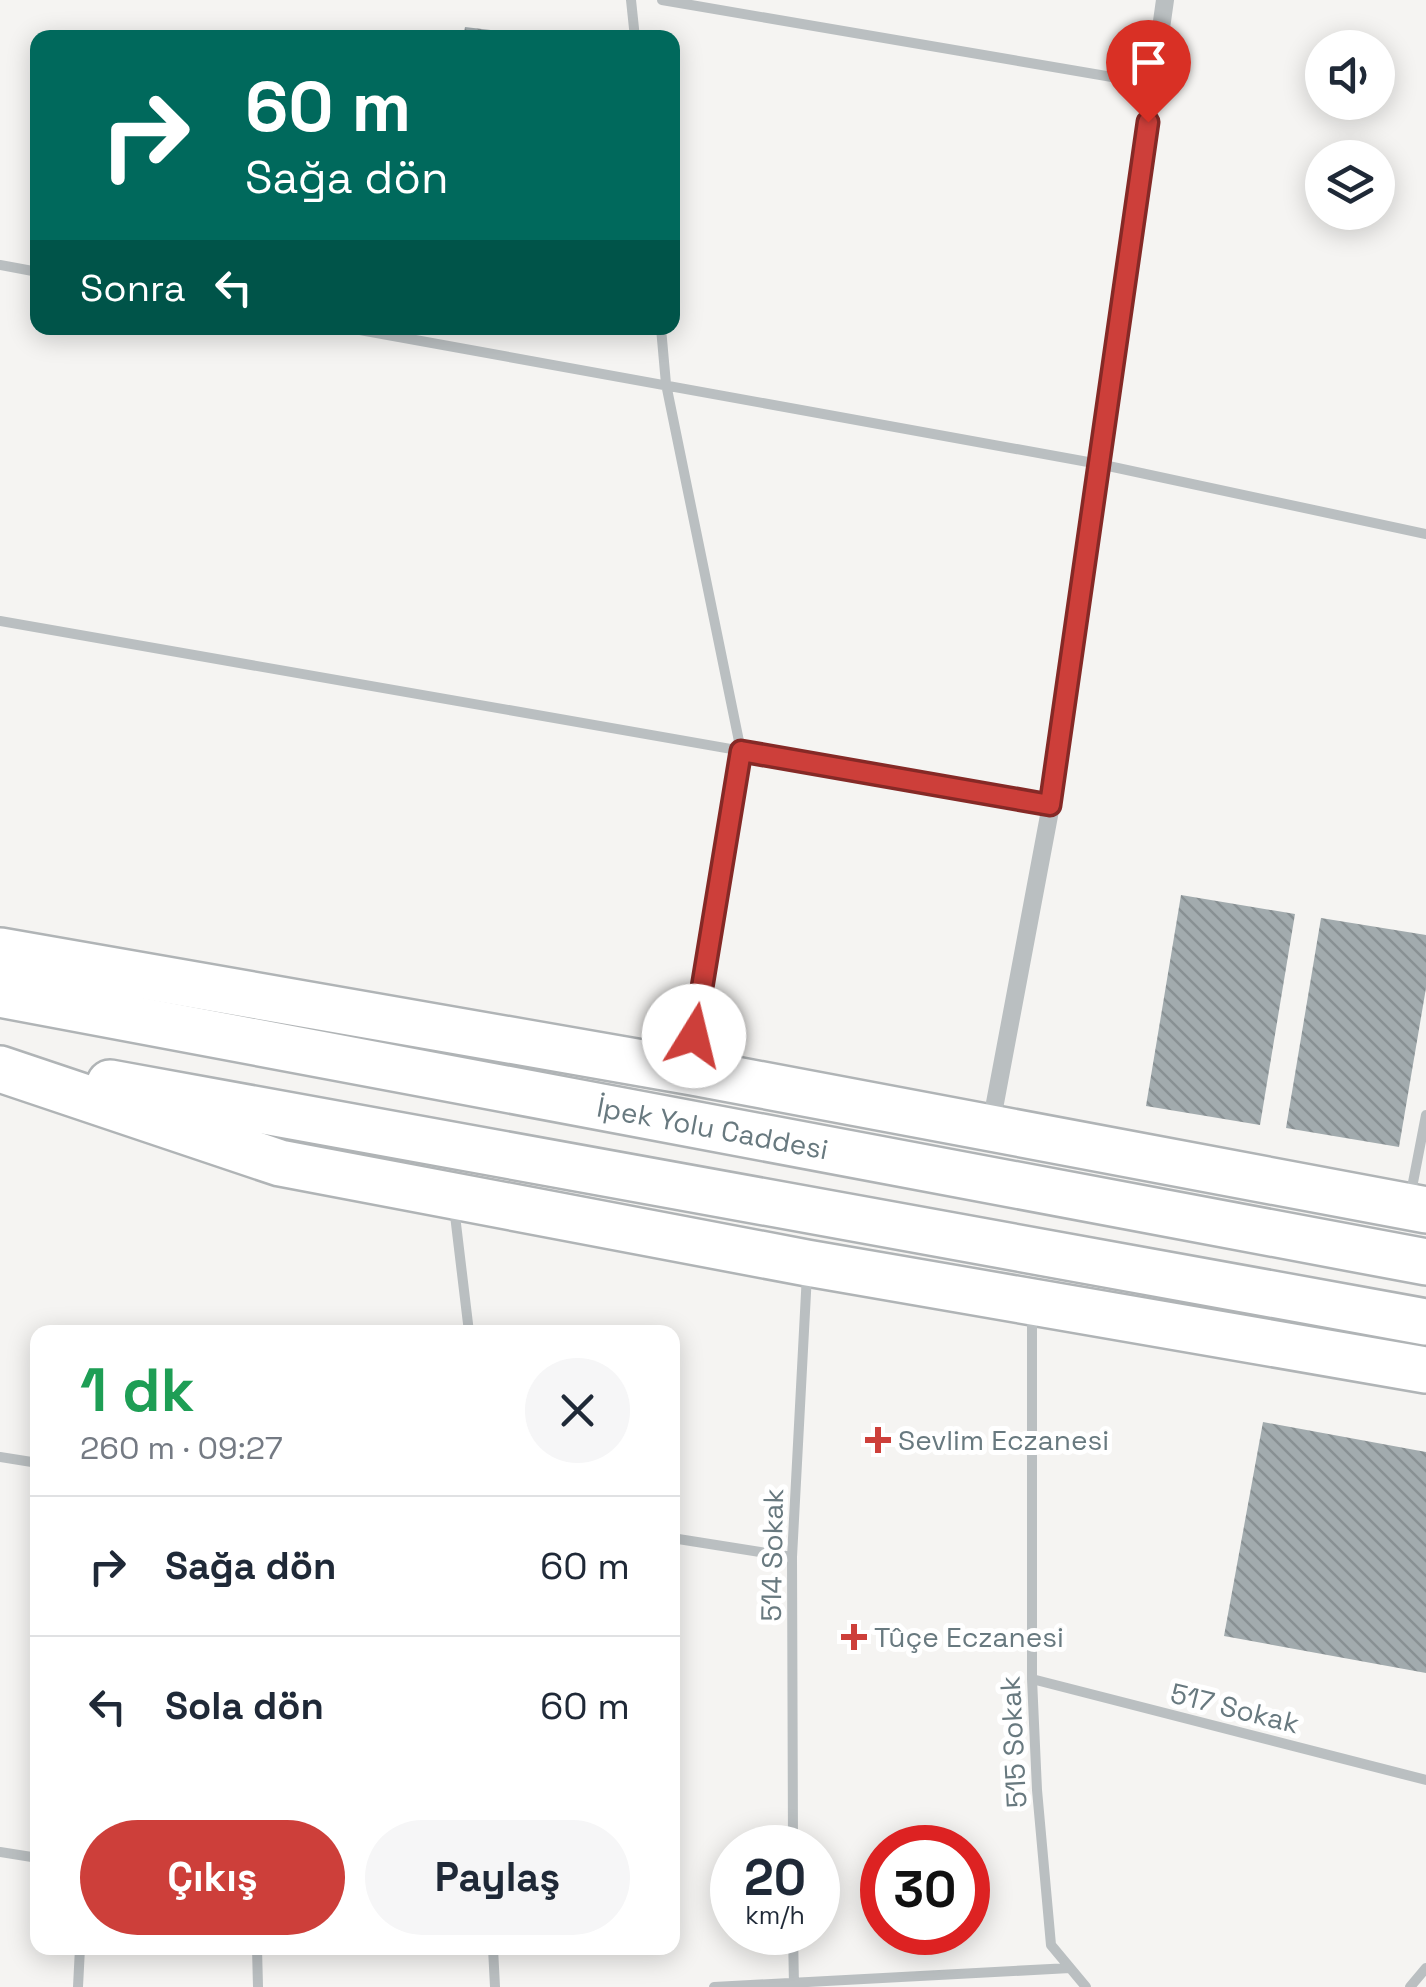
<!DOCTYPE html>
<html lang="tr">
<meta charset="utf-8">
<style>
body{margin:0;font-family:"Space Grotesk",sans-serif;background:#f6f6f7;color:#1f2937;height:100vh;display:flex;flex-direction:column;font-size:38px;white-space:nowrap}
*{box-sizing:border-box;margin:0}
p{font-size:32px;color:#747a83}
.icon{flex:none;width:55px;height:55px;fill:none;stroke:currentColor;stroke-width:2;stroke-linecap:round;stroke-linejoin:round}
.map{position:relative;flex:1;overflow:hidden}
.side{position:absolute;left:30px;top:1325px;width:650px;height:630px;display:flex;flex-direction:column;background:#fff;border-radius:20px;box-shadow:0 5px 25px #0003}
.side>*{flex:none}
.banner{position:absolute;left:30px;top:30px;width:650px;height:305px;border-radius:20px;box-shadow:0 5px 25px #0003;background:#00695c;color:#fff;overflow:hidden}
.tools{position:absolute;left:1305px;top:30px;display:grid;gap:20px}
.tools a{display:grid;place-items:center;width:90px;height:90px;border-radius:50%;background:#fff;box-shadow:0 5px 25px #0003;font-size:50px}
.speed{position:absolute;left:710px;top:1825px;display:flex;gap:20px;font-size:50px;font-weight:700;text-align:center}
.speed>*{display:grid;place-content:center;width:130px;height:130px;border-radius:50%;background:#fff;box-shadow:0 5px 25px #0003;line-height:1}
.speed small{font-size:25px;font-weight:400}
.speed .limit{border:15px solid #d22;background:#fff;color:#111}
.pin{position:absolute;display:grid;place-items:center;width:85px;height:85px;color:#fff;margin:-102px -42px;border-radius:50% 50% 50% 0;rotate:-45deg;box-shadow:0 0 10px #0007}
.pin .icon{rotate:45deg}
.me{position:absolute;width:110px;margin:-55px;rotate:9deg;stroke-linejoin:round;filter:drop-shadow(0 0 8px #0008)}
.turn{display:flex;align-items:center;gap:35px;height:210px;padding:0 50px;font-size:45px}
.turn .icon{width:130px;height:130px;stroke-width:2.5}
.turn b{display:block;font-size:70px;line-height:85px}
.then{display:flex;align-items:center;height:95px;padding:0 50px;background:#0003;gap:20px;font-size:38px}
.round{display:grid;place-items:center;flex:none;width:105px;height:105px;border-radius:52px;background:#f6f6f7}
.overview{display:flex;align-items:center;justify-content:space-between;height:170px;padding:0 50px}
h1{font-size:60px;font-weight:700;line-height:75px;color:#1e9e55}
.cta{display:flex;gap:20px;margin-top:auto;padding:20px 50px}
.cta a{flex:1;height:115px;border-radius:60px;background:#cd3f3a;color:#fff;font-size:40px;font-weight:700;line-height:115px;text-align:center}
.cta a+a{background:#f6f6f7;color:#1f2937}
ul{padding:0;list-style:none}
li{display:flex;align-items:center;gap:30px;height:140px;padding:0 50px;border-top:2px solid #e0e1e3}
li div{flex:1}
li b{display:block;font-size:38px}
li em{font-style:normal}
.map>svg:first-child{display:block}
.building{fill:url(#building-back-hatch)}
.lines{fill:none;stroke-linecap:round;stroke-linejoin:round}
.trunk-casing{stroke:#b0b4b6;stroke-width:50}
.minor{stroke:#babfc1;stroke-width:10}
.tertiary{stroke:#babfc1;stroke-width:18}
.trunk{stroke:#fff;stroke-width:45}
.route-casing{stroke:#852926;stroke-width:25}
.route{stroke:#cd3f3a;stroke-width:18}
.poi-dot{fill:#cd3f3a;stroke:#fff;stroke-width:4}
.labels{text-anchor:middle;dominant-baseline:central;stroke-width:10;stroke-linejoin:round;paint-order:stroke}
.street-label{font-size:28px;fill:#68797f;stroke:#fff}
.poi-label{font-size:28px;fill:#68797f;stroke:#fff;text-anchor:start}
</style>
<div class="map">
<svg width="1426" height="1987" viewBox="0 0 1426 1987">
<defs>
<pattern id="building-back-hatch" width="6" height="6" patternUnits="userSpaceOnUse" patternTransform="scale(2.5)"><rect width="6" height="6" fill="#a2abae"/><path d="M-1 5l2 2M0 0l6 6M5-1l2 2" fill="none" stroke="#889093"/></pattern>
</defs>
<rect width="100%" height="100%" fill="#f5f4f2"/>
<path class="building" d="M 465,27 L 525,34 L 524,38 L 463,38 Z
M 1181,895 L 1295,914 L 1260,1125 L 1146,1106 Z
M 1321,918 L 1426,935 L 1426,988 L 1399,1147 L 1286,1128 Z
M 1263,1422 L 1426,1452 L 1426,1673 L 1224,1636 Z"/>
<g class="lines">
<defs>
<g id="trunk">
<path d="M 0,951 L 693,1072 L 1426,1210"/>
<path id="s1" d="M 0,994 L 1426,1262"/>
<path d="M 0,1069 L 280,1163 L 807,1263 L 1426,1370"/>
<path d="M 110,1083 L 1426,1322"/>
</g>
</defs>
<use href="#trunk" class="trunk-casing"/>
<path class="minor" d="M 631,0 L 635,38
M 662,0 L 1153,84
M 0,265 L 38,272
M 349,328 L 1099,464 L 1426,534
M 661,328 L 666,384 L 741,751 L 694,1036
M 0,621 L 1051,805
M 1410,1198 L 1426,1115
M 454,1207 L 469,1332
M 1032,1311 L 1032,1679 L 1037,1790 L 1051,1945 L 1086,1987
M 0,1457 L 38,1463
M 672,1538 L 792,1557
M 1032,1679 L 1426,1780
M 793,1848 L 792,1557 L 807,1274
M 0,1852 L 38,1858
M 793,1932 L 794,1986
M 257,1948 L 258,1987
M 493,1948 L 495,1987
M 78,1987 L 80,1948
M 714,1987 L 1070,1968
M 1410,1987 L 1426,1968"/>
<path class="tertiary" d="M 995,1103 L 1051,805 L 1165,0"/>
<use href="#trunk" class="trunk"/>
</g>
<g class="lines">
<defs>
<path id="route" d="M 694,1036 L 741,751 L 1050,805 L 1148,122"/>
</defs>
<use href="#route" class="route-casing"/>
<use href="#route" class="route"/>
</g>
<g class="poi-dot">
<path d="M873 1425h10v10h10v10h-10v10h-10v-10h-10v-10h10z"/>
<path d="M849 1622h10v10h10v10h-10v10h-10v-10h-10v-10h10z"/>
</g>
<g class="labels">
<g class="street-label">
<text stroke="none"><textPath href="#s1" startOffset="725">İpek Yolu Caddesi</textPath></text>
<text transform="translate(772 1555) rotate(-89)">514 Sokak</text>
<text transform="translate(1235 1708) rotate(14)">517 Sokak</text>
<text transform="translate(1013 1742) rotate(-93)">515 Sokak</text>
</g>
<g class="poi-label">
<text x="898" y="1440">Sevlim Eczanesi</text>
<text x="874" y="1637">Tûçe Eczanesi</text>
</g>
</g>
</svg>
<div class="tools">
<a><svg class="icon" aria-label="sound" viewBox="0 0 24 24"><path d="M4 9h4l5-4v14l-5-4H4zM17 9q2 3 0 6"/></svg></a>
<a><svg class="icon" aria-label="layers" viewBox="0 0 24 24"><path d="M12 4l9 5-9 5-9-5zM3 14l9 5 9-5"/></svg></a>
</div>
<div class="speed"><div>20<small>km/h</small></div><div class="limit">30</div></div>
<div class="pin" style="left:1148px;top:122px;background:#d93025"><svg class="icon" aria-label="arrive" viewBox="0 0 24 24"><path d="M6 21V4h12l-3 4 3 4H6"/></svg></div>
<svg class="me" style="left:694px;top:1036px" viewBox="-20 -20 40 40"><circle r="19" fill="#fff"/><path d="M0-13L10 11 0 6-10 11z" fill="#cd3f3a"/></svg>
<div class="banner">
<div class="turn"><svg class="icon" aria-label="right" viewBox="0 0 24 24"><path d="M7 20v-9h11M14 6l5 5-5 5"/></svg><div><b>60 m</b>Sağa dön</div></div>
<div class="then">Sonra<svg class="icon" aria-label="left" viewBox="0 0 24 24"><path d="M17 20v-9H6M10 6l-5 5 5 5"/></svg></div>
</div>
<section class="side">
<div class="overview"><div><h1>1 dk</h1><p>260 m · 09:27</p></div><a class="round"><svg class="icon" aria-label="close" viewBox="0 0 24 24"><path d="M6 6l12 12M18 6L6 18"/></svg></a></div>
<ul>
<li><svg class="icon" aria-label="right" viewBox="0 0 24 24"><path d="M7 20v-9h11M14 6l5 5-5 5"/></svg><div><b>Sağa dön</b></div><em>60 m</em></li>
<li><svg class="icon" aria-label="left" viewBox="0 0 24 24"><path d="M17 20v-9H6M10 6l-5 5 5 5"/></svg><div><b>Sola dön</b></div><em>60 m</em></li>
</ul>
<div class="cta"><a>Çıkış</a><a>Paylaş</a></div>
</section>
</div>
